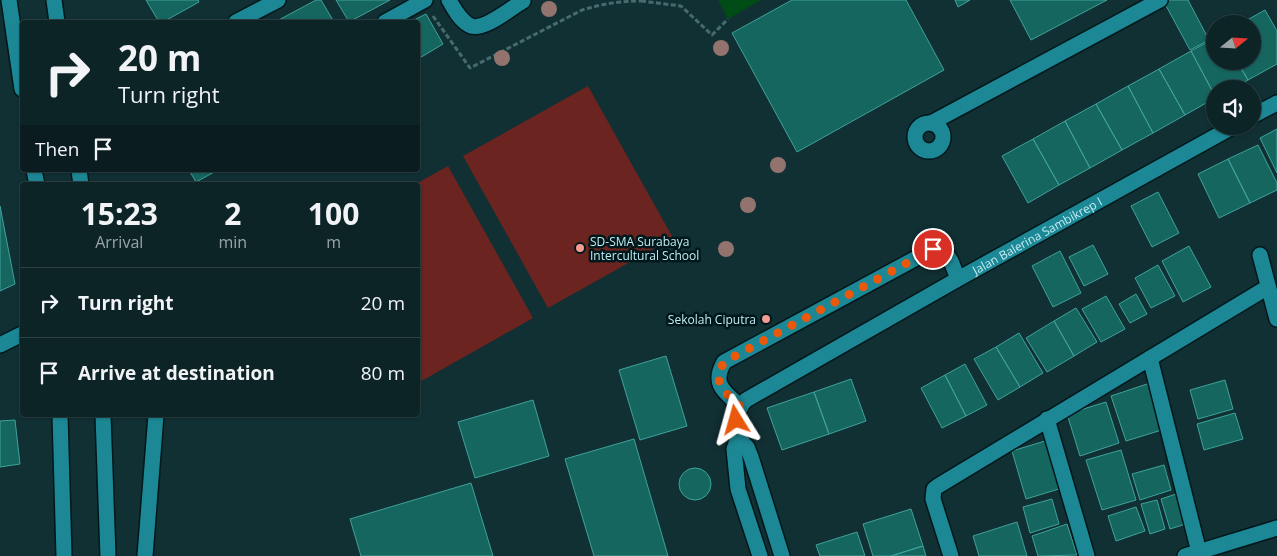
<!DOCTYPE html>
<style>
body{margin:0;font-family:"Open Sans",sans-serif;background:#1b3033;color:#f1f3f6;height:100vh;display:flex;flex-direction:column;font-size:19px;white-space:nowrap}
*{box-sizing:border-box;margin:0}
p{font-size:16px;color:#9aa4a7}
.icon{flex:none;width:28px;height:28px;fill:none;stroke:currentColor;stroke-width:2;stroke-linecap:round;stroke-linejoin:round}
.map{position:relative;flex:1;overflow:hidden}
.side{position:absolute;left:20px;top:182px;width:400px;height:235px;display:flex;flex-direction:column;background:#0d2427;border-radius:5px;box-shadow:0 1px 4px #0004,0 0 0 1px #2d4144}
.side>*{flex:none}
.hud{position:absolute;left:20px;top:20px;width:400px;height:152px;border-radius:5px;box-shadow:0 1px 4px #0004,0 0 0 1px #2d4144;background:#0d2427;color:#f1f3f6;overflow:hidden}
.needle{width:32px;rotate:72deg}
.fabs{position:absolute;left:1206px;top:15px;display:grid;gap:10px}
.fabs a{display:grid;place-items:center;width:55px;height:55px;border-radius:50%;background:#0d2427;box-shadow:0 1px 4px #0004,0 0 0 1px #2d4144;font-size:25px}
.pin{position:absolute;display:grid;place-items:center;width:42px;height:42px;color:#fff;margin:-21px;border:2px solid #fff;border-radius:50%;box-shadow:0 1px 5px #0007}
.me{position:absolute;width:55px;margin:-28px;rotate:352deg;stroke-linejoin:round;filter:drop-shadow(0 0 4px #0008)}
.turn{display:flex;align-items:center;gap:18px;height:105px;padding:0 15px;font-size:22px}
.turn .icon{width:65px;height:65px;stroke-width:2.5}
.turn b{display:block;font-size:35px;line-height:42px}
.then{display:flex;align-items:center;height:48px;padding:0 15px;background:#0003;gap:10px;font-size:19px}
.eta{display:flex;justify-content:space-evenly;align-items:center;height:85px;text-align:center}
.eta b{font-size:30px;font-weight:700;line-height:35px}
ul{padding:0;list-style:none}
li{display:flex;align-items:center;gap:15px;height:70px;padding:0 15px;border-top:1px solid #2d4144}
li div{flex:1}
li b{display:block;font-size:19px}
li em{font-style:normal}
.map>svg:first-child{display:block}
.garden{fill:#6b241f}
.water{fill:#004c17}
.building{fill:#166660;stroke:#3fa29a}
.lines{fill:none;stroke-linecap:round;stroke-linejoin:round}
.minor-casing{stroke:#00171b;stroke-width:18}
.path{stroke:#476a6f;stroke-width:3;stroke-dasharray:5 2.5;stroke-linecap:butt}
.minor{stroke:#1d8895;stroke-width:15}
.tree{fill:#92736e}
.route{stroke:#ea580c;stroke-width:9;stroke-dasharray:0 16.2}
.poi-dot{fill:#f59c92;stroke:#00171b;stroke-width:2}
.labels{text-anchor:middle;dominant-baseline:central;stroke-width:5;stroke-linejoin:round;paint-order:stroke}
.street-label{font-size:12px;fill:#bfebf1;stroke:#00171b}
.poi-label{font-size:12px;fill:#bfebf1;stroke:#00171b;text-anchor:start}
</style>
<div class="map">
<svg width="1277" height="556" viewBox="0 0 1277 556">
<rect width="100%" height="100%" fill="#113034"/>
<path class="garden" d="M 588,86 L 673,238 L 548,308 L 463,156 Z
M 448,166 L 533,318 L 418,383 L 418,185 L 414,185 Z"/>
<path class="water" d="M 718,0 L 761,0 L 728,19 Z"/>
<path class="building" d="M 146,0 L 198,0 L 199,2 L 163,22 L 159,22 Z
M 316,0 L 321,0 L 334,22 L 275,22 Z
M 336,0 L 390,0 L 349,22 Z
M 792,0 L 906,0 L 944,70 L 797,152 L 732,33 Z
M 955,0 L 970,0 L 958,7 Z
M 1010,0 L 1107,0 L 1031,40 Z
M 1168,0 L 1188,0 L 1209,40 L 1190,50 L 1164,2 Z
M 1265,10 L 1277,31 L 1277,64 L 1248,80 L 1237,61 L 1252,61 L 1252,24 L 1240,24 Z
M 426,14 L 443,44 L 418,59 L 418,22 L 410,22 Z
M 1215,38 L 1215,61 L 1237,61 L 1248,80 L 1232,89 L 1215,89 L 1215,96 L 1191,51 Z
M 1191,51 L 1215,96 L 1215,98 L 1185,115 L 1159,69 Z
M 1159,69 L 1185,115 L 1153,133 L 1128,86 Z
M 1128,86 L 1153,133 L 1122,150 L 1096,104 Z
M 1096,104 L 1122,150 L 1090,168 L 1065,121 Z
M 1065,121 L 1090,168 L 1059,185 L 1033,139 Z
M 1277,129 L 1277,173 L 1260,138 Z
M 1033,139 L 1059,185 L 1028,203 L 1002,156 Z
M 1258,145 L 1277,183 L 1277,190 L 1250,203 L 1228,159 Z
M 1228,159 L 1250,203 L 1219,218 L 1198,174 Z
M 189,170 L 218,170 L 196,182 Z
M 1158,192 L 1179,233 L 1152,247 L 1131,206 Z
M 0,206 L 15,284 L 0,291 Z
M 1093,245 L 1108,274 L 1084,286 L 1069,257 Z
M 1189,246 L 1211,287 L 1183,302 L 1162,261 Z
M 1060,251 L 1081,293 L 1053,307 L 1032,266 Z
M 1158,265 L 1175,296 L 1151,308 L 1135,278 Z
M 1136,294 L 1147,314 L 1130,323 L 1119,304 Z
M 1106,296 L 1125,329 L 1101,342 L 1082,309 Z
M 1076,308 L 1097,342 L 1074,356 L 1054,321 Z
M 1054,321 L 1074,356 L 1047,372 L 1026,338 Z
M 1019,333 L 1043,373 L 1020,387 L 996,347 Z
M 996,347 L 1020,387 L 998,400 L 974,359 Z
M 666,356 L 687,426 L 640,440 L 619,370 Z
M 965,364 L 987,405 L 966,416 L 945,375 Z
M 945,375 L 966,416 L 942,428 L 921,388 Z
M 851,379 L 866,421 L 829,434 L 814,392 Z
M 1225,380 L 1233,409 L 1198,419 L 1190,390 Z
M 1150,383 L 1165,429 L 1126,441 L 1111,396 Z
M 814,392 L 829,434 L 782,450 L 767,408 Z
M 533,400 L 549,456 L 475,478 L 458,422 Z
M 1106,402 L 1119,443 L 1080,456 L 1067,414 Z
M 1235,413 L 1243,439 L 1204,450 L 1197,424 Z
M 15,420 L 20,464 L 0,467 L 0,421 Z
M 634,439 L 668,556 L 594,556 L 565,459 Z
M 1045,441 L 1059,489 L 1026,499 L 1012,451 Z
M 1121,450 L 1136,500 L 1102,510 L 1086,460 Z
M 1164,465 L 1171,490 L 1140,500 L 1132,474 Z
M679 484a16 16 0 1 1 32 0a16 16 0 1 1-32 0Z
M 471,483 L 493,556 L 361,556 L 350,519 Z
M 1179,493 L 1189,523 L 1170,529 L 1161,499 Z
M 1052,499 L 1059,524 L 1030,533 L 1023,507 Z
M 1157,500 L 1165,529 L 1150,534 L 1141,504 Z
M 1136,507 L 1145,531 L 1116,541 L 1108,516 Z
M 911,509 L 923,546 L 891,556 L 873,556 L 863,524 Z
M 1017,522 L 1027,556 L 979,556 L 973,536 Z
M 1067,524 L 1077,555 L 1038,556 L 1032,536 Z
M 857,532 L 865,556 L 820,556 L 816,545 Z
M 923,546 L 926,556 L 891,556 Z"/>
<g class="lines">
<defs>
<g id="minor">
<path d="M 9,0 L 22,89"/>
<path d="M 54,0 L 57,22"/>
<path d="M 449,0 C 454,9 460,20 469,25 C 482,33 511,8 523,1"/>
<path d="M 236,22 L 278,0"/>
<path d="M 385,22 L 425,0"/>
<path d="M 1252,116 L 1277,103"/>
<path d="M 931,123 L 1160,0"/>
<circle cx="929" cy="137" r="14"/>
<path d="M 34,170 L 37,185"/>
<path d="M 79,170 L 81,185"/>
<path d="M 1260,255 L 1277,319"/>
<path d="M 0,345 L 22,334"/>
<path d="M 1150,358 L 1200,556"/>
<path d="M 741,407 C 725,392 711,385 724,362 L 933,249 L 944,251 L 951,261 L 958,279"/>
<path d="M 60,415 L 64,556"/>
<path d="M 103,415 L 108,556"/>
<path d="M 1047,419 L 1087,556"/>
<path id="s1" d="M 738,438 C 736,424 735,410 746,400 L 958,279 L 1234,126"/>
<path d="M 738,438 L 747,447 L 751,457 L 782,556"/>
<path d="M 738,438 L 734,449 L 738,489 L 760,556"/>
<path d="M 145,556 L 156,415"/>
<path d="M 951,556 L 933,499 L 934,489 L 938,486 L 1268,287"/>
<path d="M 1185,556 L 1277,528"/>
</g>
</defs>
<use href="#minor" class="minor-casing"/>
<path class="path" d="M 641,1 L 681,6 L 712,35 L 728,19
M 433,16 L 470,68 L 582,10 C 602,4 620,1 641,1 L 641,0"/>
<use href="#minor" class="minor"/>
</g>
<g class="tree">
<circle cx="549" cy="9" r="8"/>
<circle cx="721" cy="48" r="8"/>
<circle cx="502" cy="58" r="8"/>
<circle cx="778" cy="165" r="8"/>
<circle cx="748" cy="205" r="8"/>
<circle cx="726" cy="249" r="8"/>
</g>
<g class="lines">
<path class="route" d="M 736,420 L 741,407 C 725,392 711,385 724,362 L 933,249"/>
</g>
<g class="poi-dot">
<circle cx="580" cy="248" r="5"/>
<circle cx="766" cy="319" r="5"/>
</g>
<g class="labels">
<g class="street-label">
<text stroke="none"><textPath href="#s1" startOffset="375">Jalan Balerina Sambikrep I</textPath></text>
</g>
<g class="poi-label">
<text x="590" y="241">SD-SMA Surabaya<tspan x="590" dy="14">Intercultural School</tspan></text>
<text x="756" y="319" text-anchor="end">Sekolah Ciputra</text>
</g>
</g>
</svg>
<div class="fabs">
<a><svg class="needle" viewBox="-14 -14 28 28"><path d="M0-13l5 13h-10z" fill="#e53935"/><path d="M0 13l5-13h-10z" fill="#9aa4a7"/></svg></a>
<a><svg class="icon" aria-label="sound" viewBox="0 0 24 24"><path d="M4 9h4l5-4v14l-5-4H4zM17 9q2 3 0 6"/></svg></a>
</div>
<div class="pin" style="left:933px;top:249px;background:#d93025"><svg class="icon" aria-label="arrive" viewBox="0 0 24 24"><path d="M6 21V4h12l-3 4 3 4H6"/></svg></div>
<svg class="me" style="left:736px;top:420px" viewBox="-20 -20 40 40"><path d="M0-17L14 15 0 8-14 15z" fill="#ea580c" stroke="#fff" stroke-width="4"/></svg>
<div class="hud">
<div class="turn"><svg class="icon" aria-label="right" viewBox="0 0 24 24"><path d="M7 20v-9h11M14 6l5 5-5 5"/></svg><div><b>20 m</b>Turn right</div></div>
<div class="then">Then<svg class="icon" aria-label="arrive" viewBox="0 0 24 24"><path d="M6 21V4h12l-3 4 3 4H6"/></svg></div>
</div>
<section class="side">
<div class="eta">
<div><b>15:23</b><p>Arrival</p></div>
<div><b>2</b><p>min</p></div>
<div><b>100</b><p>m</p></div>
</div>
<ul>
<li><svg class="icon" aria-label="right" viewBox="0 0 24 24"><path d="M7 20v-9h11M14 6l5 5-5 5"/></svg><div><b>Turn right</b></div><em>20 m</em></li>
<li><svg class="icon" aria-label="arrive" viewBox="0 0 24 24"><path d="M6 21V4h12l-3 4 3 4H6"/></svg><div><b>Arrive at destination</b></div><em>80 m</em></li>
</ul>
</section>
</div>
